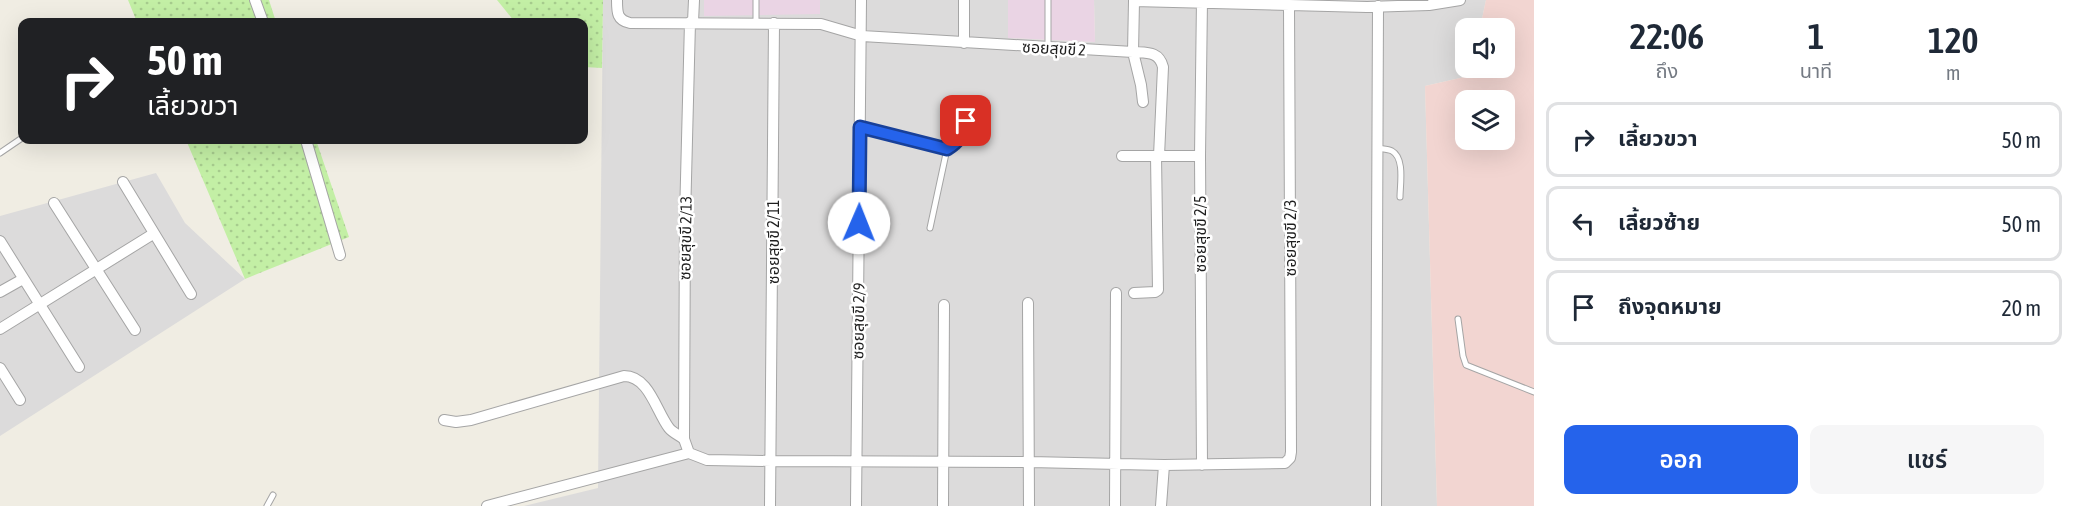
<!DOCTYPE html>
<html lang="th">
<meta charset="utf-8">
<style>
body{margin:0;font-family:"Asap Condensed","Noto Sans Thai",sans-serif;background:#f6f6f7;color:#1f2937;height:100vh;display:flex;flex-direction:column;font-size:22px;white-space:nowrap}
*{box-sizing:border-box;margin:0}
p{font-size:20px;color:#747a83}
.icon{flex:none;width:33px;height:33px;fill:none;stroke:currentColor;stroke-width:2;stroke-linecap:round;stroke-linejoin:round}
.map{position:relative;flex:1;overflow:hidden}
.panel{display:flex;flex-direction:column;background:#fff;width:540px}
.panel>*{flex:none}
.top-card{position:absolute;left:18px;top:18px;width:570px;height:126px;border-radius:12px;box-shadow:0 6px 24px #0002;background:#202124;color:#fff;overflow:hidden}
.controls{position:absolute;left:1455px;top:18px;display:grid;gap:12px}
.controls a{display:grid;place-items:center;width:60px;height:60px;border-radius:12px;background:#fff;box-shadow:0 6px 24px #0002;font-size:30px}
.pin{position:absolute;display:grid;place-items:center;width:51px;height:51px;color:#fff;margin:-26px;border-radius:12px;box-shadow:0 3px 9px #0006}
.me{position:absolute;width:66px;margin:-33px;rotate:1deg;stroke-linejoin:round;filter:drop-shadow(0 0 4px #0008)}
.turn{display:flex;align-items:center;gap:21px;height:126px;padding:0 30px;font-size:27px}
.turn .icon{width:78px;height:78px;stroke-width:2.5}
.turn b{display:block;font-size:42px;line-height:51px}
.eta{display:flex;justify-content:space-evenly;align-items:center;height:102px;text-align:center}
.eta b{font-size:36px;font-weight:600;line-height:42px}
.cta{display:flex;gap:12px;margin-top:auto;padding:12px 30px}
.cta a{flex:1;height:69px;border-radius:12px;background:#2563eb;color:#fff;font-size:24px;font-weight:600;line-height:69px;text-align:center}
.cta a+a{background:#f6f6f7;color:#1f2937}
ul{padding:0;list-style:none}
li{display:flex;align-items:center;gap:18px;height:75px;margin:0 12px 9px;padding:0 18px;border:3px solid #e0e1e3;border-radius:12px}
li div{flex:1}
li b{display:block;font-size:22px}
li em{font-style:normal}
main{display:flex;flex:1;min-height:0}
.map>svg:first-child{display:block}
.residential{fill:#dcdbdb}
.commercial{fill:#f2d5d1;fill-rule:evenodd}
.industrial{fill:#ead4e4}
.garden{fill:url(#garden-dots)}
.lines{fill:none;stroke-linecap:round;stroke-linejoin:round}
.lane-casing{stroke:#a5a5a5;stroke-width:7}
.street-casing{stroke:#a5a5a5;stroke-width:12}
.lane{stroke:#fff;stroke-width:5}
.street{stroke:#fff;stroke-width:10}
.route-casing{stroke:#184099;stroke-width:15}
.route{stroke:#2563eb;stroke-width:10}
.labels{text-anchor:middle;dominant-baseline:central;stroke-width:5;stroke-linejoin:round;paint-order:stroke}
.street-label{font-size:16px;fill:#1e1e1e;stroke:#fff}
</style>
<main>
<div class="map">
<svg width="1534" height="506" viewBox="0 0 1534 506">
<defs>
<pattern id="garden-dots" width="8" height="8" patternUnits="userSpaceOnUse" patternTransform="scale(1.5)"><rect width="8" height="8" fill="#c3efa5"/><path d="M2 2h.1M6 6h.1" fill="none" stroke="#a7cc8e" stroke-width="1.8" stroke-linecap="round"/></pattern>
</defs>
<rect width="100%" height="100%" fill="#f0ede3"/>
<path class="residential" d="M 603,0 L 1008,0 L 1009,38 L 1095,42 L 1094,0 L 1486,0 L 1480,28 L 1466,28 L 1466,68 L 1471,68 L 1469,76 L 1425,86 L 1437,506 L 524,506 L 598,488 Z
M 156,173 L 185,223 L 245,279 L 0,436 L 0,216 Z"/>
<path class="commercial" d="M 1486,0 L 1534,0 L 1534,506 L 1437,506 L 1425,86 L 1469,76 L 1471,68 L 1504,68 L 1504,28 L 1480,28 ZM 1466,100 L 1504,100 L 1504,140 L 1466,140 Z"/>
<path class="industrial" d="M 704,0 L 820,0 L 820,14 L 704,16 Z
M 1008,0 L 1094,0 L 1095,42 L 1008,38 Z"/>
<path class="garden" d="M 128,0 L 269,0 L 276,22 L 137,22 Z
M 497,0 L 603,0 L 602,68 L 584,67 L 584,22 L 515,22 Z
M 186,140 L 316,140 L 349,237 L 245,279 Z"/>
<g class="lines">
<defs>
<path id="lane" d="M 756,23 L 756,0
M 1048,48 L 1048,0
M 860,127 L 947,149 L 930,228
M 1377,148 C 1382,149 1388,149 1392,151 C 1405,158 1400,185 1400,197
M 947,149 C 966,138 965,124 969,105
M 0,153 L 22,138
M 1458,319 L 1463,356 L 1466,365 L 1534,392
M 267,506 L 273,495"/>
<path id="street" d="M 255,0 L 263,22
M 617,0 C 617,13 617,20 630,23 L 821,24 L 862,36 L 1133,52 L 1134,1 L 1367,7 L 1429,5 L 1460,0
M 1202,0 L 1200,156 L 1202,465
M 693,22 L 694,0
M 964,43 L 964,0
M 1143,102 L 1141,85 L 1133,52 C 1147,53 1159,51 1163,67 L 1159,156
M 306,140 L 340,255
M 1122,156 L 1200,156
M 123,182 L 191,294
M 54,203 L 135,330
M 0,241 L 79,367
M 0,292 L 23,279
M 1134,293 L 1155,292 L 1158,290 L 1156,156
M 1028,303 L 1029,506
M 0,329 L 153,234
M 0,368 L 20,400
M 444,420 L 456,422 L 471,420 L 624,376 C 649,376 656,411 669,428 C 673,433 679,435 684,439
M 689,453 L 684,439 L 685,218 L 690,22
M 487,506 L 689,453 L 707,460 L 771,461 L 1030,462 L 1164,465 L 1285,463 L 1290,458 L 1291,452 L 1289,6
M 770,506 L 774,23
M 856,506 L 861,0
M 943,506 L 944,305
M 1115,506 L 1116,293
M 1161,506 L 1164,465
M 1376,506 L 1378,6"/>
</defs>
<use href="#lane" class="lane-casing"/>
<use href="#street" class="street-casing"/>
<use href="#lane" class="lane"/>
<use href="#street" class="street"/>
</g>
<g class="lines">
<defs>
<path id="route" d="M 859,223 L 860,127 L 947,149 C 960,141 962,135 966,121"/>
</defs>
<use href="#route" class="route-casing"/>
<use href="#route" class="route"/>
</g>
<g class="labels">
<g class="street-label">
<text transform="translate(1054 48) rotate(3)">ซอยสุขขี 2</text>
<text transform="translate(1200 234) rotate(-90)">ซอยสุขขี 2/5</text>
<text transform="translate(685 238) rotate(-89)">ซอยสุขขี 2/13</text>
<text transform="translate(1290 238) rotate(-90)">ซอยสุขขี 2/3</text>
<text transform="translate(773 242) rotate(-90)">ซอยสุขขี 2/11</text>
<text transform="translate(858 321) rotate(-89)">ซอยสุขขี 2/9</text>
</g>
</g>
</svg>
<div class="controls">
<a><svg class="icon" aria-label="sound" viewBox="0 0 24 24"><path d="M4 9h4l5-4v14l-5-4H4zM17 9q2 3 0 6"/></svg></a>
<a><svg class="icon" aria-label="layers" viewBox="0 0 24 24"><path d="M12 4l9 5-9 5-9-5zM3 14l9 5 9-5"/></svg></a>
</div>
<div class="pin" style="left:966px;top:121px;background:#d93025"><svg class="icon" aria-label="arrive" viewBox="0 0 24 24"><path d="M6 21V4h12l-3 4 3 4H6"/></svg></div>
<svg class="me" style="left:859px;top:223px" viewBox="-20 -20 40 40"><circle r="19" fill="#fff"/><path d="M0-13L10 11 0 6-10 11z" fill="#2563eb"/></svg>
<div class="top-card">
<div class="turn"><svg class="icon" aria-label="right" viewBox="0 0 24 24"><path d="M7 20v-9h11M14 6l5 5-5 5"/></svg><div><b>50 m</b>เลี้ยวขวา</div></div>
</div>
</div>
<section class="panel">
<div class="eta">
<div><b>22:06</b><p>ถึง</p></div>
<div><b>1</b><p>นาที</p></div>
<div><b>120</b><p>m</p></div>
</div>
<ul>
<li><svg class="icon" aria-label="right" viewBox="0 0 24 24"><path d="M7 20v-9h11M14 6l5 5-5 5"/></svg><div><b>เลี้ยวขวา</b></div><em>50 m</em></li>
<li><svg class="icon" aria-label="left" viewBox="0 0 24 24"><path d="M17 20v-9H6M10 6l-5 5 5 5"/></svg><div><b>เลี้ยวซ้าย</b></div><em>50 m</em></li>
<li><svg class="icon" aria-label="arrive" viewBox="0 0 24 24"><path d="M6 21V4h12l-3 4 3 4H6"/></svg><div><b>ถึงจุดหมาย</b></div><em>20 m</em></li>
</ul>
<div class="cta"><a>ออก</a><a>แชร์</a></div>
</section>
</main>
